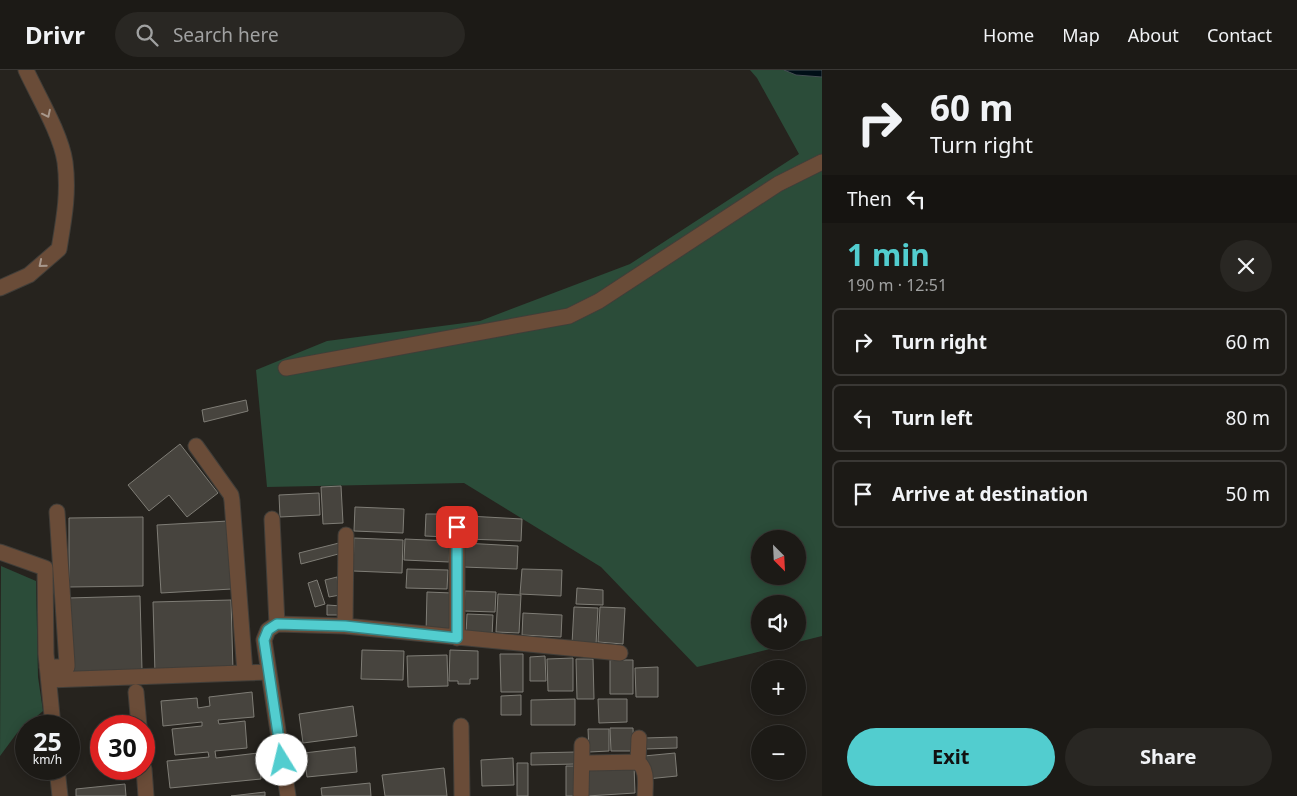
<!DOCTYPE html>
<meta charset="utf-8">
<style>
body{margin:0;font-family:"Noto Sans",sans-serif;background:#292723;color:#f1f3f6;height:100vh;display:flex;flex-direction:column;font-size:19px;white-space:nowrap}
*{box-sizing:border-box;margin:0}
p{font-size:16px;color:#a0a1a1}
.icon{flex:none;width:28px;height:28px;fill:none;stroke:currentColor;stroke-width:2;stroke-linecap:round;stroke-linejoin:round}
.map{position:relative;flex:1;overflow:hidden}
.details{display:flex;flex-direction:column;background:#1c1a16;width:475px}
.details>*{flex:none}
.top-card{background:#1c1a16;color:#f1f3f6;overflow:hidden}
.needle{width:32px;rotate:156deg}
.controls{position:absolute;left:751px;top:460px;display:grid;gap:10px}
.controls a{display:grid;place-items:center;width:55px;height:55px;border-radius:50%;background:#1c1a16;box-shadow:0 2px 12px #0003,0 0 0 1px #3a3835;font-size:25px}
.speed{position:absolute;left:15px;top:645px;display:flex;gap:10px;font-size:25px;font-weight:700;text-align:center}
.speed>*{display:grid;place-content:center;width:65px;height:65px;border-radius:50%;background:#1c1a16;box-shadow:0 2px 12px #0003,0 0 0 1px #3a3835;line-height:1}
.speed small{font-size:12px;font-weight:400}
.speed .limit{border:8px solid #d22;background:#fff;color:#111}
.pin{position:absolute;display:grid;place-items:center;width:42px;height:42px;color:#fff;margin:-21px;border-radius:10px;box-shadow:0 2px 8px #0006}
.me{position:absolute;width:55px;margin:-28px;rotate:351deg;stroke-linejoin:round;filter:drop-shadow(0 0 4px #0008)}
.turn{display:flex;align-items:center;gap:18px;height:105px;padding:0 25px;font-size:22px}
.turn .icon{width:65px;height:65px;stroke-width:2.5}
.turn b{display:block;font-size:35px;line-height:42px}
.then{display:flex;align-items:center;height:48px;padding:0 25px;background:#0003;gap:10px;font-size:19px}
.round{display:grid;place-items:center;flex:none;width:52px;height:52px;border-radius:26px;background:#292723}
.head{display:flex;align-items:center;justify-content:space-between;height:85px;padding:0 25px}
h1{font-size:30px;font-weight:700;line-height:38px;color:#52cdcf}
.button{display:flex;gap:10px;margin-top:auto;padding:10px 25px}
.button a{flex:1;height:58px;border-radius:30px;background:#52cdcf;color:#111;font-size:20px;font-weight:700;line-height:58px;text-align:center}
.button a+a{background:#292723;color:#f1f3f6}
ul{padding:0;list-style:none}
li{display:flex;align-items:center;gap:15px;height:68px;margin:0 10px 8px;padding:0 15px;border:2px solid #3a3835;border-radius:8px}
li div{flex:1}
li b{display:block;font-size:19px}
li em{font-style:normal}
header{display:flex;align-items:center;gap:30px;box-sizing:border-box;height:70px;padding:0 25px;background:#1c1a16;border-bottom:1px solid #3a3835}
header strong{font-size:24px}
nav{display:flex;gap:28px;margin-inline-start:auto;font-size:18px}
.search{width:350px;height:45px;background:#292723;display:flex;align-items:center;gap:12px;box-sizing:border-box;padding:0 18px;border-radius:28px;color:#a0a1a1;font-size:19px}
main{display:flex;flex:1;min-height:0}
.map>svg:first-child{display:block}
.green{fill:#2b4c39;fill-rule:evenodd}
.water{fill:#000e17;stroke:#454e53}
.building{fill:#47443e;stroke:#7f7d76}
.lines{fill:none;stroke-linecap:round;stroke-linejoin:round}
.minor-casing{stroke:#413e39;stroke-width:17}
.minor{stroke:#6a4c38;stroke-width:15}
.oneway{stroke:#a8988c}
.route-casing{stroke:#358587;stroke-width:12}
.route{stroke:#52cdcf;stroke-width:9}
</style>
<header>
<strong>Drivr</strong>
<div class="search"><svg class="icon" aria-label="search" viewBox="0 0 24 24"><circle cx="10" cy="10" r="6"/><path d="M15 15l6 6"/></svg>Search here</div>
<nav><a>Home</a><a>Map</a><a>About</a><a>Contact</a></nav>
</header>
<main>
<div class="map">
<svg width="822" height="726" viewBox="0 0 822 726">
<rect width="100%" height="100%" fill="#26231e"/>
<path class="green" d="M 750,0 L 822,0 L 822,566 L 697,597 L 601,497 L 464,413 L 267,417 L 256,300 L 327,271 L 480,251 L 630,194 L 799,84 L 757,8 ZM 760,469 L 798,469 L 798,506 L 760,506 ZM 760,534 L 798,534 L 798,571 L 760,571 Z
M 1,496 L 36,511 L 38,607 L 43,641 L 17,663 L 0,686 Z"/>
<path class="water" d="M 784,0 L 822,0 L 822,7 L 796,5 Z"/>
<path class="building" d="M 246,330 L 248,341 L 204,352 L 202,340 Z
M 180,374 L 218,423 L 187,447 L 169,425 L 149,441 L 128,415 Z
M 341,416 L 343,453 L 323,454 L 321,417 Z
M 319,423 L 320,445 L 280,447 L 279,425 Z
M 355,437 L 404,439 L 403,463 L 354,461 Z
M 426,444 L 449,444 L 448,467 L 425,466 Z
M 468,446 L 522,449 L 521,471 L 467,469 Z
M 143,447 L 143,516 L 69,517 L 69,448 Z
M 228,451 L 232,519 L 161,523 L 157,455 Z
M 354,468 L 403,470 L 402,503 L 353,501 Z
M 405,469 L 450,471 L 449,492 L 404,490 Z
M 339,473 L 342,483 L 301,494 L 299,483 Z
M 464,473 L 518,476 L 517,499 L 463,497 Z
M 407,499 L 448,500 L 447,519 L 406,518 Z
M 522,499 L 562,500 L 561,526 L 520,524 Z
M 337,507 L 340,525 L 329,527 L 325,510 Z
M 317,510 L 325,534 L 315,537 L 308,513 Z
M 577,518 L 603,520 L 603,535 L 576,534 Z
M 465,521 L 496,522 L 495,542 L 464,541 Z
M 427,522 L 452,523 L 450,564 L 426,563 Z
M 498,524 L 521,525 L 519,563 L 496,562 Z
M 140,526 L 142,600 L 70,602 L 68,528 Z
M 231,530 L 233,601 L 155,604 L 153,532 Z
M 327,535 L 342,536 L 342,545 L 327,545 Z
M 574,537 L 598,538 L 596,575 L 572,574 Z
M 600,537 L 625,538 L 623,574 L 598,572 Z
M 523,543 L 562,545 L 561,567 L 522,565 Z
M 467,544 L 493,545 L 492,566 L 466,564 Z
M 362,580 L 404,581 L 403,610 L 361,609 Z
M 450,580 L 478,581 L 478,609 L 470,609 L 470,614 L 458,614 L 458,611 L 449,611 Z
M 500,584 L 523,584 L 523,622 L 501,622 Z
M 447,585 L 448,616 L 408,617 L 407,586 Z
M 545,586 L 546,611 L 530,611 L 530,587 Z
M 573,588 L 573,621 L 548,621 L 547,589 Z
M 576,589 L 593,589 L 594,629 L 577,629 Z
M 610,590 L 633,590 L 633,624 L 610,624 Z
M 658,597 L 658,627 L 636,627 L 635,598 Z
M 252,622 L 254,647 L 218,650 L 219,654 L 245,651 L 247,678 L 215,681 L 216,688 L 258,683 L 261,709 L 170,718 L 167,691 L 209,687 L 208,682 L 175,685 L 172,659 L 202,656 L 202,652 L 163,656 L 161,631 L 197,628 L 198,638 L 210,636 L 209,627 Z
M 521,625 L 521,645 L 501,645 L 501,626 Z
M 575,629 L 575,655 L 531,655 L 531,630 Z
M 598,629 L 627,629 L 627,652 L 599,653 Z
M 353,636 L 357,666 L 303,673 L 299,644 Z
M 610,658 L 633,658 L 634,681 L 611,681 Z
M 588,659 L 609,659 L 609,681 L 589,682 Z
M 677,667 L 677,678 L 645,679 L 645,668 Z
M 355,677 L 357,702 L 307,707 L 304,683 Z
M 576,682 L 576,694 L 531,695 L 531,683 Z
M 675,683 L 677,706 L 647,709 L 644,686 Z
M 513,688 L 514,715 L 482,716 L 481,690 Z
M 517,693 L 528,693 L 528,726 L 517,726 Z
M 634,695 L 635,723 L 587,726 L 586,698 Z
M 566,696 L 577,696 L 577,726 L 566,726 Z
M 444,698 L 447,726 L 385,726 L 382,705 Z
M 370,713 L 371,726 L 322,726 L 321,718 Z
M 125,714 L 126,726 L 76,726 L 76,719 Z
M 265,722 L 265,726 L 231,726 Z"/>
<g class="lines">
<defs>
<path id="minor" d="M 0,218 L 29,205 L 59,179 C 64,149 69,123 65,92 C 61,64 38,26 26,0
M 286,298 L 569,246 L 599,231 L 778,114 L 822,92
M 196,376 L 231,425 L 232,431 L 245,603
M 272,449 L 277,554
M 457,457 L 457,568
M 0,482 L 45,498 L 46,584 L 53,656
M 345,556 L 346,465
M 47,597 L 67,597 L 67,594 L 57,442
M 49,610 L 269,602
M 136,622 L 139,656
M 461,656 L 462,726
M 638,692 L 639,668
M 582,695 L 588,693 L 638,692 C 648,700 645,714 645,726
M 57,699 L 60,726
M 144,699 L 146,726
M 288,726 L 264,570 L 268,560 L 277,554 L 345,556 L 620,583
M 581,726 L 582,675"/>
</defs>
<use href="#minor" class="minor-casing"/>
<use href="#minor" class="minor"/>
</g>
<defs><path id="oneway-chevron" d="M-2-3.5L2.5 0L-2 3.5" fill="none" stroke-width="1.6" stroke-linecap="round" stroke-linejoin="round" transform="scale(1.25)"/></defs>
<g class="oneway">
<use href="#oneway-chevron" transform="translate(47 44) rotate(64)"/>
<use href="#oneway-chevron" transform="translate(42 194) rotate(140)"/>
</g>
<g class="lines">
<defs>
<path id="route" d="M 282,690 L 264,570 L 268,560 L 277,554 L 345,556 L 457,568 L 457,457"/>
</defs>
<use href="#route" class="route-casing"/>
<use href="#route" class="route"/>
</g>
</svg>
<div class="controls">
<a><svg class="needle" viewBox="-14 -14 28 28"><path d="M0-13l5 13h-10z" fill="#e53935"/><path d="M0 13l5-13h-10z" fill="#a0a1a1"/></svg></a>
<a><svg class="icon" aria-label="sound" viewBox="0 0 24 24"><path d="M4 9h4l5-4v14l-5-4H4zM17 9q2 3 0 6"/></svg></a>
<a>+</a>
<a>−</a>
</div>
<div class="speed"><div>25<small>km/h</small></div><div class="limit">30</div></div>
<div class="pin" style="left:457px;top:457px;background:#d93025"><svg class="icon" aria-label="arrive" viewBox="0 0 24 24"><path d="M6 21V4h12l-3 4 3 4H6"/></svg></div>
<svg class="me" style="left:282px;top:690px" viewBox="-20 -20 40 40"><circle r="19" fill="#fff"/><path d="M0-13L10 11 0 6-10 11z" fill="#52cdcf"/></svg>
</div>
<section class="details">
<div class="top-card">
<div class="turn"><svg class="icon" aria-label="right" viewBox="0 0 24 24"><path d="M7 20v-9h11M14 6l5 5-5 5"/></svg><div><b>60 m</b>Turn right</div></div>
<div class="then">Then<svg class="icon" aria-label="left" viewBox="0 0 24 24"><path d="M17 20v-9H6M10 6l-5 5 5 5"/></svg></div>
</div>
<div class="head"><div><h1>1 min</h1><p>190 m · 12:51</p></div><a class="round"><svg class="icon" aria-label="close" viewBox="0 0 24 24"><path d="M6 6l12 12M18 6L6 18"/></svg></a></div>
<ul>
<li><svg class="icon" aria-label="right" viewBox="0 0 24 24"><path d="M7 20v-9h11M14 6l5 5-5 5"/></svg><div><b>Turn right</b></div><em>60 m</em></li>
<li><svg class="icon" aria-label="left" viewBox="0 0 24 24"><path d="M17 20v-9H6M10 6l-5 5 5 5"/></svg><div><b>Turn left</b></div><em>80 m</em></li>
<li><svg class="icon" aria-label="arrive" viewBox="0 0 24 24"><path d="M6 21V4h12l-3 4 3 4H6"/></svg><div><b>Arrive at destination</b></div><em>50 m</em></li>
</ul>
<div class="button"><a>Exit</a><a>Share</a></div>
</section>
</main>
